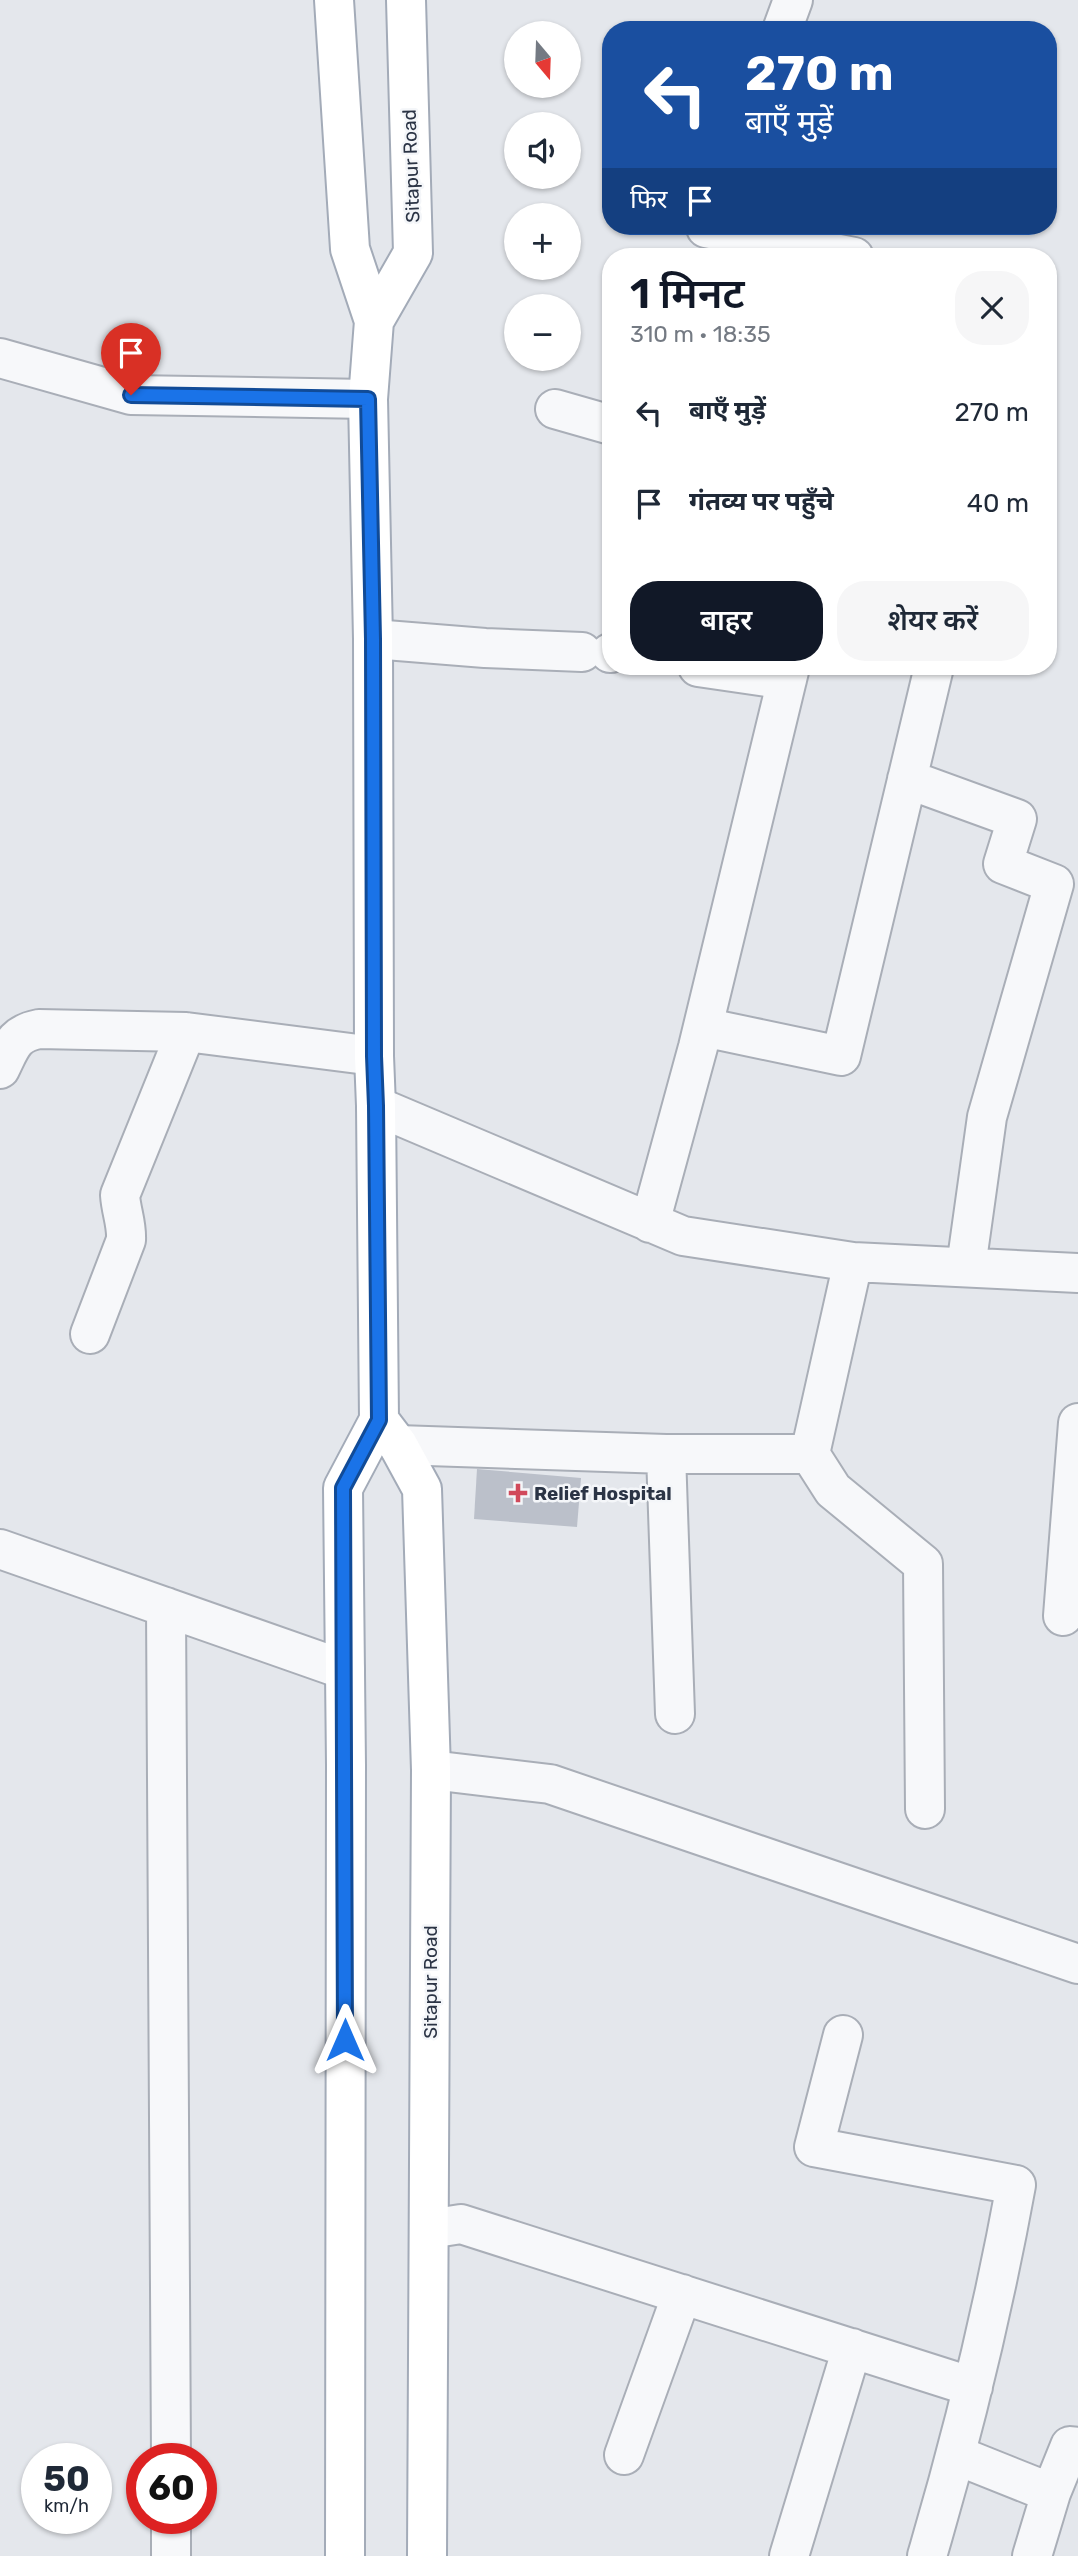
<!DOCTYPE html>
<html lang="hi">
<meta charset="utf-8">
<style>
body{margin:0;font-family:Rubik,"Noto Sans Devanagari",sans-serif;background:#f6f6f7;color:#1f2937;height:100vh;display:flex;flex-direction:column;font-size:26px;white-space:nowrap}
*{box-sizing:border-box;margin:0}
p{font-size:23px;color:#747a83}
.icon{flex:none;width:38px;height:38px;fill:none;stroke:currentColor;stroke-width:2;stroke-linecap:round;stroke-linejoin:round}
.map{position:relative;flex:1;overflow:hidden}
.details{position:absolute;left:602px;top:248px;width:455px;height:427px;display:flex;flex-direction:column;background:#fff;border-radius:28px;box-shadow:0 2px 5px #0004}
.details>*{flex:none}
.banner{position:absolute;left:602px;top:21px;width:455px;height:214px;border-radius:28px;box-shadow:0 2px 5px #0004;background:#1a4fa0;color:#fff;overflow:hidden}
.needle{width:46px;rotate:161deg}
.controls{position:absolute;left:504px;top:21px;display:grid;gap:14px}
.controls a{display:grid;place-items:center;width:77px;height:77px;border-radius:50%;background:#fff;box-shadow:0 2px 5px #0004;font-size:35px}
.speed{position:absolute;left:21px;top:2443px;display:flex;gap:14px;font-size:35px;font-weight:700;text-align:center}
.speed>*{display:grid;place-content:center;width:91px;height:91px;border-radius:50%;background:#fff;box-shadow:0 2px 5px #0004;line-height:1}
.speed small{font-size:18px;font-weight:400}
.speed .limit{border:10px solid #d22;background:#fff;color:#111}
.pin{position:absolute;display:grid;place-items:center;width:60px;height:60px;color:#fff;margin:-72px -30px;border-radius:50% 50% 50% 0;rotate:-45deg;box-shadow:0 0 7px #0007}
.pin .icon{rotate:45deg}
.me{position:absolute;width:77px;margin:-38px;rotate:0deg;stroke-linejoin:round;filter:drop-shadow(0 0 5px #0008)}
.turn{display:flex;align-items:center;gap:24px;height:147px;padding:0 28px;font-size:32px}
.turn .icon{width:91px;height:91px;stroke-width:2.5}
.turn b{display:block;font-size:49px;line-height:60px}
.then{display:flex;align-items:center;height:66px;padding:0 28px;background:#0003;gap:14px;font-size:26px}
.round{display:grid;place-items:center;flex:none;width:74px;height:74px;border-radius:28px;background:#f6f6f7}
.headline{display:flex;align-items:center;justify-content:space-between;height:119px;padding:0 28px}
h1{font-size:42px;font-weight:600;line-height:52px;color:#111827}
.button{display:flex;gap:14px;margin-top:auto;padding:14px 28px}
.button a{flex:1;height:80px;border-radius:28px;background:#111827;color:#fff;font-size:28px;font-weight:600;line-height:80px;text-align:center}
.button a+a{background:#f6f6f7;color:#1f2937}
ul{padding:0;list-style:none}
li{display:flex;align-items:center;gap:21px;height:91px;padding:0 28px}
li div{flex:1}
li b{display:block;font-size:26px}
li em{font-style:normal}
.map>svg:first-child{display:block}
.building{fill:#bbc0ca}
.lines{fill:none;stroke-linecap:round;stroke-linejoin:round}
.minor-casing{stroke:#a9aeb7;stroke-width:42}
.primary-casing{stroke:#a3abb8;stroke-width:42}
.minor{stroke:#f7f8fa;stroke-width:38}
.primary{stroke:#fff;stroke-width:38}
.route-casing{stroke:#114b97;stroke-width:18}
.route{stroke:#1a73e8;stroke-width:12}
.poi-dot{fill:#d1495b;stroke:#f4f6f9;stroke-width:2.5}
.labels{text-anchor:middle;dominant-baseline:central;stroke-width:5;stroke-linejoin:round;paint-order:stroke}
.street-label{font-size:19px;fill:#2b3445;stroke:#f4f6f9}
.poi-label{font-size:19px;font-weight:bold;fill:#2b3445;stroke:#f4f6f9;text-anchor:start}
</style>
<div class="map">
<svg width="1078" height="2556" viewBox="0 0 1078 2556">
<rect width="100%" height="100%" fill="#e4e7ec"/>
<path class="building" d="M 477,1469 L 581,1478 L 577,1527 L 474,1519 Z"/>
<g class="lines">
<defs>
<path id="minor" d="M 782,30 L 793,0
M 707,226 L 706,228 L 854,257
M 0,358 L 131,395 L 368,399
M 555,409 L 611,425
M 373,639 L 485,648 L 582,652
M 610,653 L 611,653
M 698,667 L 787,680
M 907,779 L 1017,819 L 1003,864 L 1054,884 L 987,1117 L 966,1267
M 703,1027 L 841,1056 L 934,667
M 0,1069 C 11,1047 13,1034 39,1029 L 186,1032 L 374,1056
M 376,1106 L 683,1236 L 853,1262
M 650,1223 L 698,1047 L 790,667
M 90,1334 L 126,1240 C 127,1224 121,1211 120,1195 L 186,1032
M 398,1445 L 666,1454 L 810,1454 L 853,1262 L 1078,1273
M 666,1454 L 675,1714
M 810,1454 L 833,1490 L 923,1564 L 925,1809
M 0,1549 L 345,1670
M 166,1607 L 171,2459
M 1063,1616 L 1078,1423
M 431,1770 L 550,1784 L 1078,1964
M 843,2035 L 814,2147 L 1016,2185 C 993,2311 963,2434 927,2556
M 429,2229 L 461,2224 L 973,2387
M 624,2455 L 682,2294
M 956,2455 L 1051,2493
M 171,2518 L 171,2556
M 789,2556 L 852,2348
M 1032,2556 L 1051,2493 L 1070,2446 L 1078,2447"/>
<path id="primary" d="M 334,0 L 350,249 L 374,321 L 368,399 L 373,639 L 374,1056 L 376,1106 L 379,1420 L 343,1488 L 346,1765 L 345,2556
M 374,321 L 413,253 L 406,0
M 379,1420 L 398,1445 L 422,1489 L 431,1770 L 427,2556"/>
</defs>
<use href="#minor" class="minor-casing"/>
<use href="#primary" class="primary-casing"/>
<use href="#minor" class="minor"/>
<use href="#primary" class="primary"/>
</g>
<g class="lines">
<defs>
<path id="route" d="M 131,395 L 368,399 L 373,639 L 374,1056 L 376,1106 L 379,1420 L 343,1488 L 345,2040"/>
</defs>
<use href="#route" class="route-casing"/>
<use href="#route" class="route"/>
</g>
<path class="poi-dot" d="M514.5 1482.5h7v7h7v7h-7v7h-7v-7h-7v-7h7z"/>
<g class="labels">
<g class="street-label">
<text transform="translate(411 166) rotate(-92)">Sitapur Road</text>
<text transform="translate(430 1982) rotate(-90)">Sitapur Road</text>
</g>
<g class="poi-label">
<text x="534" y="1493">Relief Hospital</text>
</g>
</g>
</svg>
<div class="controls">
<a><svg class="needle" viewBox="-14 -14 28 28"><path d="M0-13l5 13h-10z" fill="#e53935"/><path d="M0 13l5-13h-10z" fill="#747a83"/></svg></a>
<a><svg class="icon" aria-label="sound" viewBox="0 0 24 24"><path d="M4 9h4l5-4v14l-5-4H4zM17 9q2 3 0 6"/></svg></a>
<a>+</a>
<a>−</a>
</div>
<div class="speed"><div>50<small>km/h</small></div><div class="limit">60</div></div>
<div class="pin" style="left:131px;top:395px;background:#d93025"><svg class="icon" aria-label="arrive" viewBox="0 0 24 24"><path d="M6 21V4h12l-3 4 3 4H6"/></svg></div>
<svg class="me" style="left:345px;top:2040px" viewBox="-20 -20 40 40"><path d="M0-17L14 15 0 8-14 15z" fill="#1a73e8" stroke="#fff" stroke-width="4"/></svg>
<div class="banner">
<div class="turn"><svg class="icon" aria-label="left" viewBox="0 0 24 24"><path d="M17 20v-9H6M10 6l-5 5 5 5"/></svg><div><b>270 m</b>बाएँ मुड़ें</div></div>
<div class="then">फिर<svg class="icon" aria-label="arrive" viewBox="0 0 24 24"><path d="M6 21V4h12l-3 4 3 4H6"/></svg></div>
</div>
<section class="details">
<div class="headline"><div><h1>1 मिनट</h1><p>310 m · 18:35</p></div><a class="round"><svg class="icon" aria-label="close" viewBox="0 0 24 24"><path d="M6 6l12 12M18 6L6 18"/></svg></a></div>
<ul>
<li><svg class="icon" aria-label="left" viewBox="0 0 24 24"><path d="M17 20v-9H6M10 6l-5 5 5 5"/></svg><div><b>बाएँ मुड़ें</b></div><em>270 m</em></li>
<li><svg class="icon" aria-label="arrive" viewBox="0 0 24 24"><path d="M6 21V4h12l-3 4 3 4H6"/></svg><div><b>गंतव्य पर पहुँचे</b></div><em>40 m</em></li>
</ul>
<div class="button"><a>बाहर</a><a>शेयर करें</a></div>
</section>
</div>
